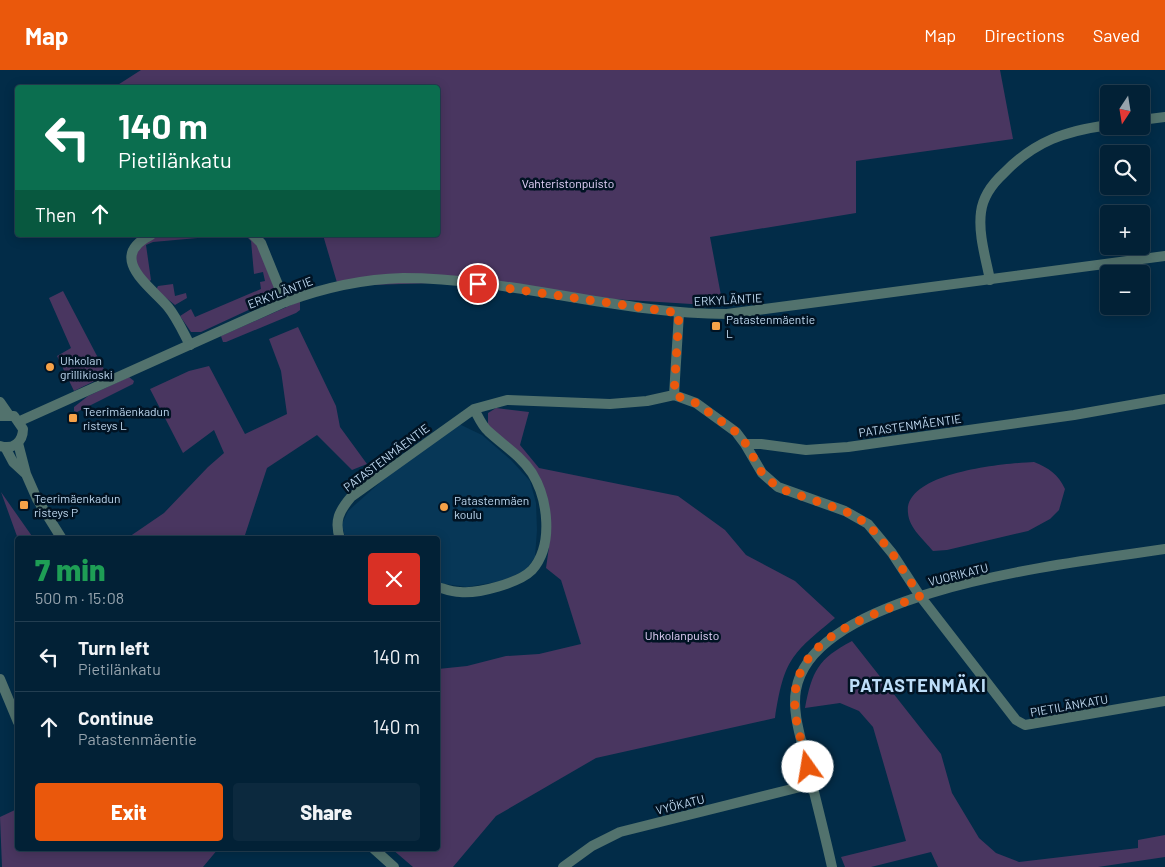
<!DOCTYPE html>
<meta charset="utf-8">
<style>
body{margin:0;font-family:Barlow,sans-serif;background:#0c293e;color:#f1f3f6;height:100vh;display:flex;flex-direction:column;font-size:19px;white-space:nowrap}
*{box-sizing:border-box;margin:0}
p{font-size:16px;color:#96a3ad}
.icon{flex:none;width:28px;height:28px;fill:none;stroke:currentColor;stroke-width:2;stroke-linecap:round;stroke-linejoin:round}
.map{position:relative;flex:1;overflow:hidden}
.panel{position:absolute;left:15px;top:466px;width:425px;height:315px;display:flex;flex-direction:column;background:#022136;border-radius:5px;box-shadow:0 2px 12px #0003,0 0 0 1px #233e51}
.panel>*{flex:none}
.guide{position:absolute;left:15px;top:15px;width:425px;height:152px;border-radius:5px;box-shadow:0 2px 12px #0003,0 0 0 1px #233e51;background:#0b6e4f;color:#fff;overflow:hidden}
.needle{width:32px;rotate:192deg}
.buttons{position:absolute;left:1100px;top:15px;display:grid;gap:10px}
.buttons a{display:grid;place-items:center;width:50px;height:50px;border-radius:5px;background:#022136;box-shadow:0 2px 12px #0003,0 0 0 1px #233e51;font-size:25px}
.pin{position:absolute;display:grid;place-items:center;width:42px;height:42px;color:#fff;margin:-21px;border:2px solid #fff;border-radius:50%;box-shadow:0 1px 5px #0007}
.me{position:absolute;width:55px;margin:-28px;rotate:347deg;stroke-linejoin:round;filter:drop-shadow(0 0 4px #0008)}
.turn{display:flex;align-items:center;gap:18px;height:105px;padding:0 20px;font-size:22px}
.turn .icon{width:65px;height:65px;stroke-width:2.5}
.turn b{display:block;font-size:35px;line-height:42px}
.then{display:flex;align-items:center;height:48px;padding:0 20px;background:#0003;gap:10px;font-size:19px}
.round{display:grid;place-items:center;flex:none;width:52px;height:52px;border-radius:5px;background:#0c293e}
.summary{display:flex;align-items:center;justify-content:space-between;height:85px;padding:0 20px}
h1{font-size:30px;font-weight:800;line-height:38px;color:#1e9e55}
.action{display:flex;gap:10px;margin-top:auto;padding:10px 20px}
.action a{flex:1;height:58px;border-radius:5px;background:#ea580c;color:#fff;font-size:20px;font-weight:800;line-height:58px;text-align:center}
.action a+a{background:#0c293e;color:#f1f3f6}
ul{padding:0;list-style:none}
li{display:flex;align-items:center;gap:15px;height:70px;padding:0 20px;border-top:1px solid #233e51}
li div{flex:1}
li b{display:block;font-size:19px}
li em{font-style:normal}
header{display:flex;align-items:center;gap:30px;box-sizing:border-box;height:70px;padding:0 25px;background:#ea580c;color:#fff}
header strong{font-size:24px}
nav{display:flex;gap:28px;margin-inline-start:auto;font-size:18px}
.map>svg:first-child{display:block}
.built{fill:#073757}
.green{fill:#493660}
.lines{fill:none;stroke-linecap:round;stroke-linejoin:round}
.minor{stroke:#52726d;stroke-width:10}
.tertiary{stroke:#52726d;stroke-width:10}
.route{stroke:#ea580c;stroke-width:9;stroke-dasharray:0 16.2}
.poi-dot{fill:#f6a248;stroke:#011323;stroke-width:2}
.labels{text-anchor:middle;dominant-baseline:central;stroke-width:5;stroke-linejoin:round;paint-order:stroke}
.park-label{font-size:12px;fill:#e4d3fb;stroke:#011323}
.street-label{font-size:12px;fill:#bfd9f0;stroke:#011323}
.poi-label{font-size:12px;fill:#bfd9f0;stroke:#011323;text-anchor:start}
.district-label{font-size:18px;font-weight:bold;letter-spacing:1px;fill:#bdddf8;stroke:#011323}
</style>
<header>
<strong>Map</strong>
<nav><a>Map</a><a>Directions</a><a>Saved</a></nav>
</header>
<div class="map">
<svg width="1165" height="797" viewBox="0 0 1165 797">
<rect width="100%" height="100%" fill="#022c48"/>
<path class="built" d="M 457,353 L 482,365 L 511,390 L 530,411 L 536,433 L 537,460 L 535,487 L 526,500 L 502,511 L 467,517 L 438,513 L 438,469 L 348,469 L 344,464 L 342,454 L 348,441 L 402,393 Z"/>
<path class="green" d="M 141,0 L 1000,0 L 1013,69 L 856,91 L 856,143 L 710,167 L 723,236 L 564,226 L 466,212 L 338,216 L 323,165 L 438,165 L 438,18 L 113,18 Z
M 191,165 L 231,165 L 153,172 L 146,175 L 151,210 L 147,213 L 134,195 L 138,178 L 151,168 Z
M 238,165 L 252,165 L 255,168 L 275,220 L 270,230 L 201,262 L 191,262 L 180,246 L 191,239 L 195,247 L 261,219 L 260,212 L 265,211 L 263,202 L 254,204 L 251,171 L 247,167 Z
M 173,214 L 175,226 L 186,223 L 187,228 L 175,235 L 156,220 L 158,216 Z
M 63,221 L 107,305 L 74,321 L 57,286 L 71,278 L 49,228 Z
M 300,231 L 300,240 L 296,243 L 226,272 L 223,272 L 221,266 Z
M 298,257 L 336,336 L 340,357 L 367,394 L 352,400 L 317,365 L 267,398 L 245,465 L 247,469 L 126,469 L 164,443 L 208,397 L 224,383 L 214,360 L 183,383 L 150,319 L 189,301 L 209,296 L 245,364 L 287,344 L 281,301 L 269,269 Z
M 129,307 L 134,311 L 133,314 L 77,342 L 74,341 L 74,337 L 88,326 Z
M 496,338 L 529,342 L 520,375 L 539,398 L 678,426 L 725,460 L 746,485 L 795,511 L 835,548 C 791,584 784,590 775,648 L 596,688 L 496,746 L 453,797 L 413,797 L 392,779 L 438,779 L 438,599 L 467,596 L 506,586 L 539,584 L 581,574 L 561,510 L 546,498 L 549,477 L 543,417 L 488,355 L 488,343 Z
M 1034,392 C 1049,398 1058,404 1065,419 L 1059,440 L 1050,449 L 1028,461 L 947,480 L 933,481 C 924,470 909,458 908,443 C 903,402 1006,393 1034,392 Z
M 1,422 L 34,469 L 18,469 Z
M 852,571 L 941,684 L 952,723 L 979,768 L 996,783 L 1019,792 L 1138,778 L 1138,770 L 1165,765 L 1165,787 L 1098,797 L 938,797 L 931,782 L 871,797 L 845,797 L 841,787 L 906,771 L 873,657 L 859,641 L 840,633 L 805,638 C 812,601 818,589 852,571 Z
M 17,739 L 18,779 L 218,779 L 203,797 L 2,797 L 0,747 Z"/>
<g class="lines">
<path class="minor" d="M 1141,50 L 1165,47
M 151,165 C 106,187 150,216 168,237 C 177,248 183,262 190,275
M 253,165 L 261,173 L 285,232
M 990,210 C 986,189 978,164 981,142 C 983,126 992,114 1004,103 C 1035,71 1065,61 1109,55
M 674,325 L 679,243
M 745,374 L 762,403 L 778,417 L 845,441 L 868,454 L 892,483 L 920,526 L 1016,650 L 1025,655 L 1165,631
M 340,469 C 334,451 339,441 351,427 L 474,339 L 507,330 L 610,334 L 647,331 L 674,325 L 696,333 L 736,362 L 745,374 L 761,374 L 806,380 L 848,377 L 1074,345 L 1165,329
M 438,517 C 445,519 452,522 460,522 C 478,524 519,513 532,500 C 554,475 548,429 532,403 C 520,385 503,375 488,361 C 482,356 478,346 474,339
M 0,609 L 18,652
M 563,797 L 592,776 L 620,762 L 812,714
M 832,797 C 824,761 815,726 806,690 C 801,668 792,643 796,620 C 813,518 1081,492 1165,479"/>
<path class="tertiary" d="M 0,332 L 9,345
M 0,346 L 14,346 L 23,359 C 23,372 13,380 0,376
M 20,351 L 285,232 C 323,218 363,209 403,208 C 512,208 618,244 727,244 L 1165,186
M 18,373 L 26,404 L 37,429 L 62,469
M 5,377 L 13,392 L 26,404
M 374,779 L 394,797"/>
</g>
<g class="lines">
<path class="route" d="M 478,214 L 679,243 L 674,325 L 696,333 L 736,362 L 746,374 L 762,403 L 778,418 L 845,441 L 868,454 L 892,483 L 920,526 C 874,545 798,565 795,626 C 793,650 803,674 808,697"/>
</g>
<g class="poi-dot">
<rect x="711" y="251" width="10" height="10" rx="2.5"/>
<circle cx="50" cy="297" r="5"/>
<rect x="68" y="343" width="10" height="10" rx="2.5"/>
<rect x="19" y="430" width="10" height="10" rx="2.5"/>
<circle cx="444" cy="437" r="5"/>
</g>
<g class="labels">
<g class="park-label">
<text x="568" y="113">Vahteristonpuisto</text>
<text x="682" y="565">Uhkolanpuisto</text>
</g>
<g class="street-label">
<text transform="translate(280 222) rotate(-21)">ERKYLÄNTIE</text>
<text transform="translate(728 229) rotate(-3)">ERKYLÄNTIE</text>
<text transform="translate(910 355) rotate(-8)">PATASTENMÄENTIE</text>
<text transform="translate(386 387) rotate(-37)">PATASTENMÄENTIE</text>
<text transform="translate(958 504) rotate(-14)">VUORIKATU</text>
<text transform="translate(1069 635) rotate(-10)">PIETILÄNKATU</text>
<text transform="translate(680 734) rotate(-14)">VYÖKATU</text>
</g>
<g class="poi-label">
<text x="726" y="249">Patastenmäentie<tspan x="726" dy="14">L</tspan></text>
<text x="60" y="290">Uhkolan<tspan x="60" dy="14">grillikioski</tspan></text>
<text x="83" y="341">Teerimäenkadun<tspan x="83" dy="14">risteys L</tspan></text>
<text x="34" y="428">Teerimäenkadun<tspan x="34" dy="14">risteys P</tspan></text>
<text x="454" y="430">Patastenmäen<tspan x="454" dy="14">koulu</tspan></text>
</g>
<g class="district-label">
<text x="918" y="615">PATASTENMÄKI</text>
</g>
</g>
</svg>
<div class="buttons">
<a><svg class="needle" viewBox="-14 -14 28 28"><path d="M0-13l5 13h-10z" fill="#e53935"/><path d="M0 13l5-13h-10z" fill="#96a3ad"/></svg></a>
<a><svg class="icon" aria-label="search" viewBox="0 0 24 24"><circle cx="10" cy="10" r="6"/><path d="M15 15l6 6"/></svg></a>
<a>+</a>
<a>−</a>
</div>
<div class="pin" style="left:478px;top:214px;background:#d93025"><svg class="icon" aria-label="arrive" viewBox="0 0 24 24"><path d="M6 21V4h12l-3 4 3 4H6"/></svg></div>
<svg class="me" style="left:808px;top:697px" viewBox="-20 -20 40 40"><circle r="19" fill="#fff"/><path d="M0-13L10 11 0 6-10 11z" fill="#ea580c"/></svg>
<div class="guide">
<div class="turn"><svg class="icon" aria-label="left" viewBox="0 0 24 24"><path d="M17 20v-9H6M10 6l-5 5 5 5"/></svg><div><b>140 m</b>Pietilänkatu</div></div>
<div class="then">Then<svg class="icon" aria-label="ahead" viewBox="0 0 24 24"><path d="M12 20V5M6 11l6-6 6 6"/></svg></div>
</div>
<section class="panel">
<div class="summary"><div><h1>7 min</h1><p>500 m · 15:08</p></div><a class="round" style="background:#d93025;color:#fff"><svg class="icon" aria-label="close" viewBox="0 0 24 24"><path d="M6 6l12 12M18 6L6 18"/></svg></a></div>
<ul>
<li><svg class="icon" aria-label="left" viewBox="0 0 24 24"><path d="M17 20v-9H6M10 6l-5 5 5 5"/></svg><div><b>Turn left</b><p>Pietilänkatu</p></div><em>140 m</em></li>
<li><svg class="icon" aria-label="ahead" viewBox="0 0 24 24"><path d="M12 20V5M6 11l6-6 6 6"/></svg><div><b>Continue</b><p>Patastenmäentie</p></div><em>140 m</em></li>
</ul>
<div class="action"><a>Exit</a><a>Share</a></div>
</section>
</div>
